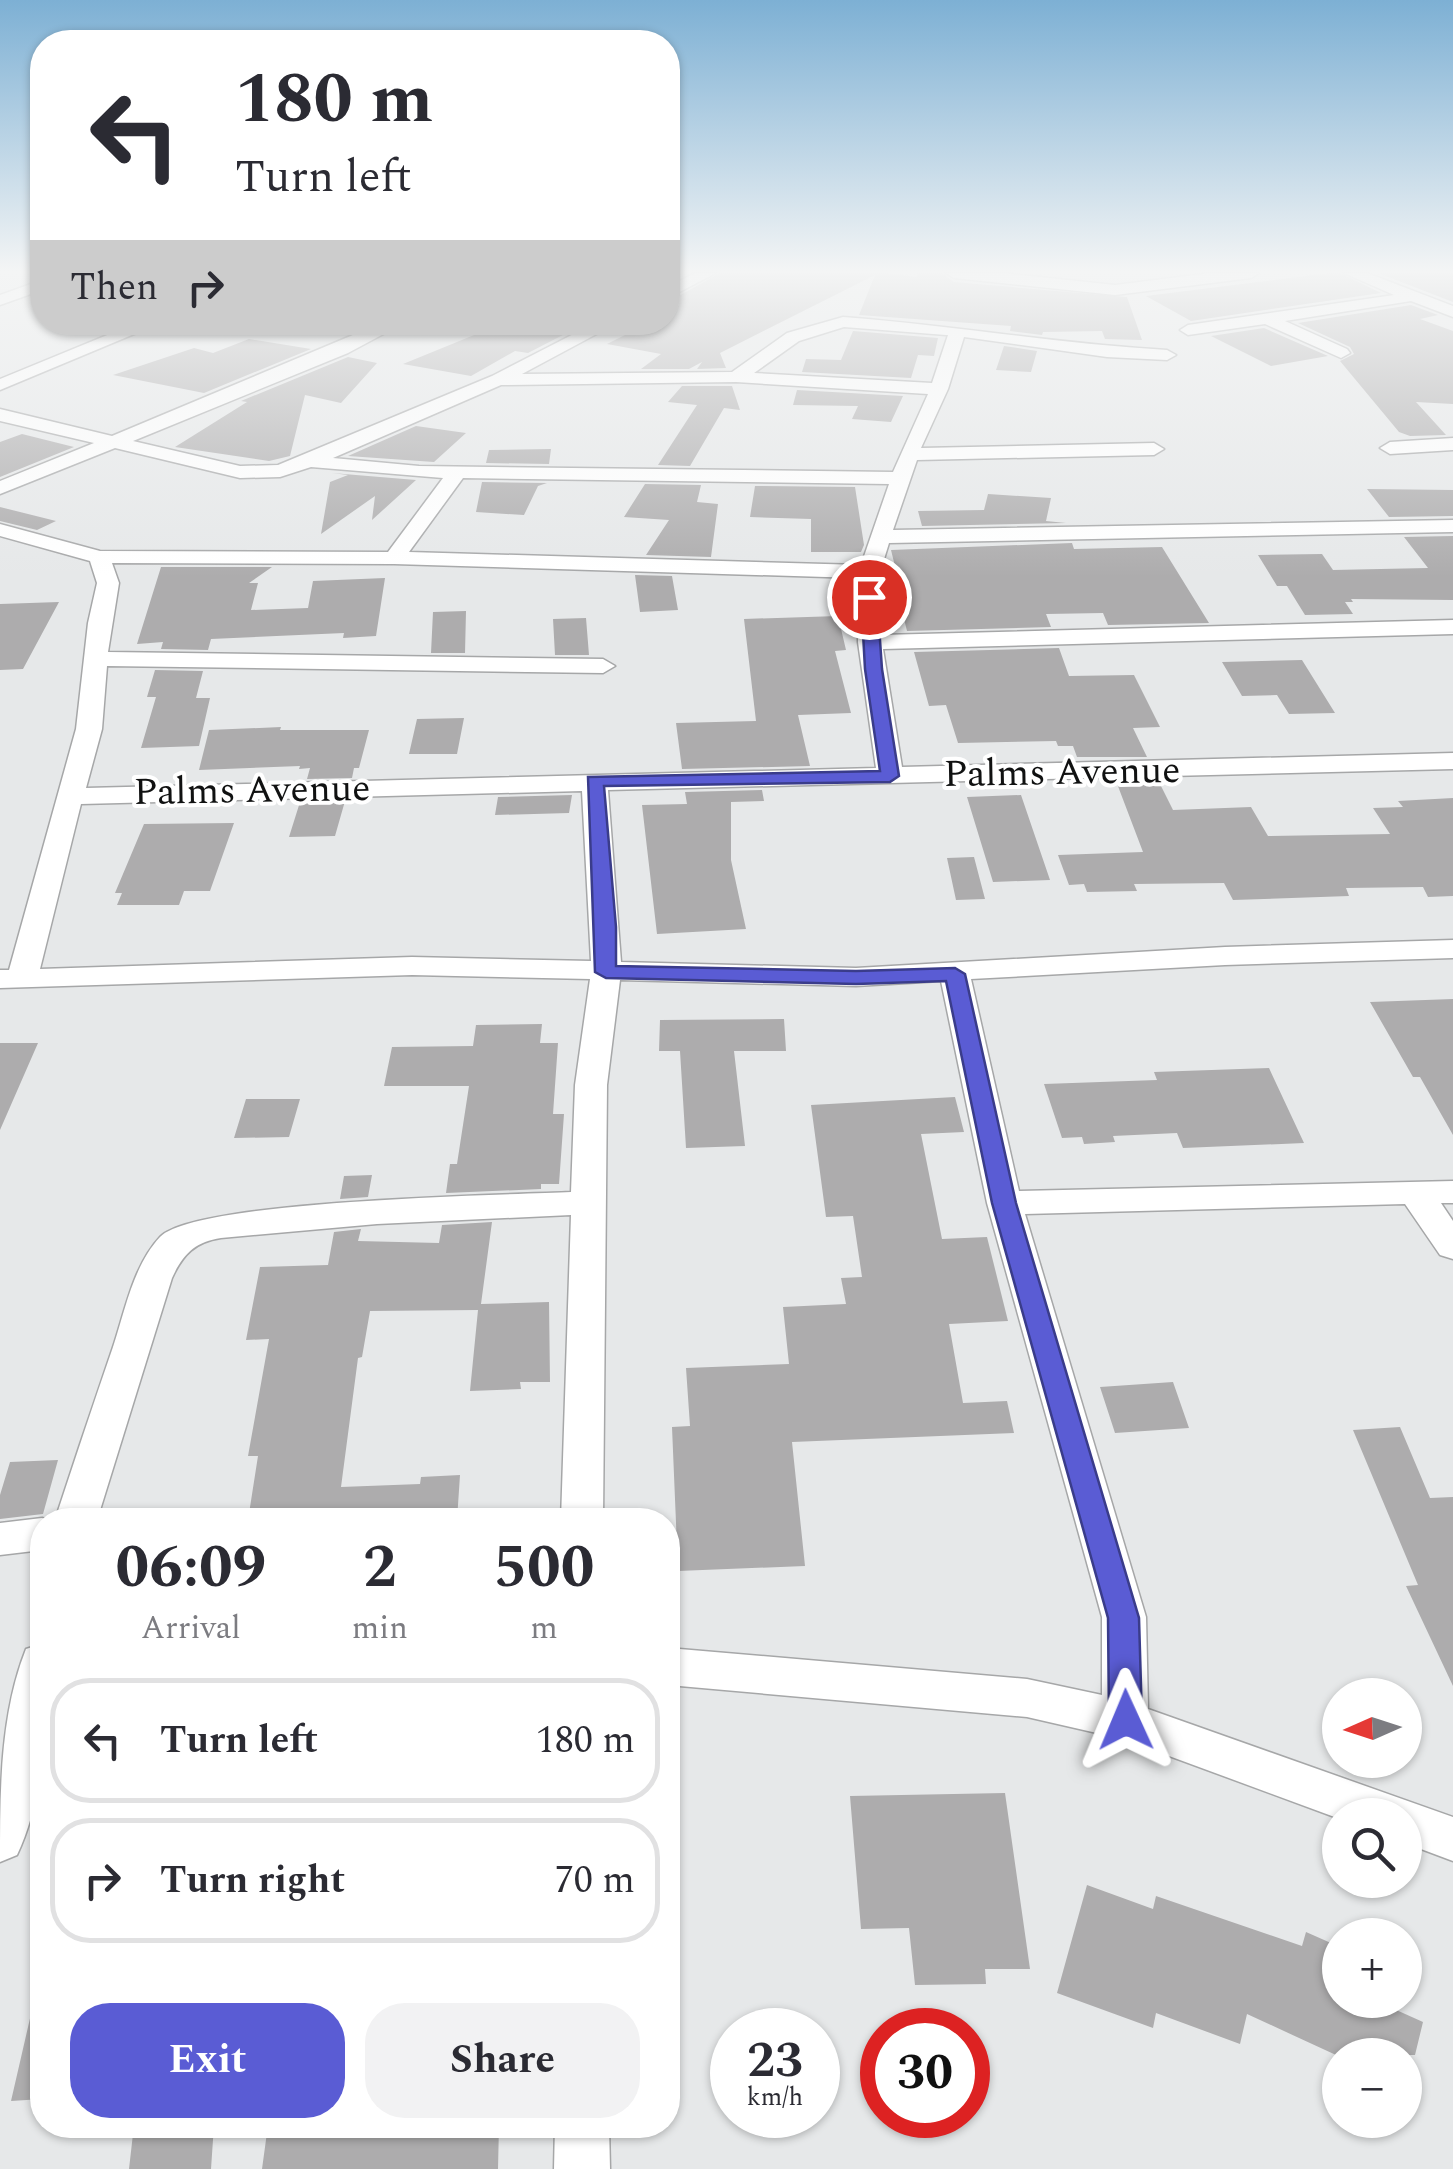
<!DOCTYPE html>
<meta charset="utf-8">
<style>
body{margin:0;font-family:Spectral,serif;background:#f2f2f3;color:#2b2b33;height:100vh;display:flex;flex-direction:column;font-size:38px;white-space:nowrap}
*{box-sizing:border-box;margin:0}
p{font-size:32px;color:#7c7c81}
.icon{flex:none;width:55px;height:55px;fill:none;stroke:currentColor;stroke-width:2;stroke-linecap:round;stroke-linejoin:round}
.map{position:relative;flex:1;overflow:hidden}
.sheet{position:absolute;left:30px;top:1508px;width:650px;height:630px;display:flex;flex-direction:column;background:#fff;border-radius:40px;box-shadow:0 2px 8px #0004}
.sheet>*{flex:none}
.banner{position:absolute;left:30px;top:30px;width:650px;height:305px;border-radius:40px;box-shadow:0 2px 8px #0004;background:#fff;color:#2b2b33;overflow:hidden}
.needle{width:65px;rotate:267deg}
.controls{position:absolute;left:1322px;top:1678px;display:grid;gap:20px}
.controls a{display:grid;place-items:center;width:100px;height:100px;border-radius:50%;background:#fff;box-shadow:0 2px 8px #0004;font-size:50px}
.speed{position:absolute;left:710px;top:2008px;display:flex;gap:20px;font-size:50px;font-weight:700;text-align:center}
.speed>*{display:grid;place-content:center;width:130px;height:130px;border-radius:50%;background:#fff;box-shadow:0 2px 8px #0004;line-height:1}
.speed small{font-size:25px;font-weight:400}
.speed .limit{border:15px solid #d22;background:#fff;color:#111}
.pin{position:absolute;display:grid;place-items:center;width:85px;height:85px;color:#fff;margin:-42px;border:5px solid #fff;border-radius:50%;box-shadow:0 2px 10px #0007}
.me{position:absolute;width:110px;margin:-55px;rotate:359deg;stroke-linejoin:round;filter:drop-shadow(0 0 8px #0008)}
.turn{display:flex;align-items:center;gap:35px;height:210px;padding:0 40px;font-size:45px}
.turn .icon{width:130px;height:130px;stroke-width:2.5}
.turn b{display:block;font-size:70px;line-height:85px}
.then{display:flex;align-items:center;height:95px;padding:0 40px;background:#0003;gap:20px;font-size:38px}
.eta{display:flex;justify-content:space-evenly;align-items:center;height:170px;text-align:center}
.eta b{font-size:60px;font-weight:700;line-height:70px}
.action{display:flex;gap:20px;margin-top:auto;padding:20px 40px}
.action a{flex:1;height:115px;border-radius:40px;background:#5a5cd4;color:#fff;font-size:40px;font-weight:700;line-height:115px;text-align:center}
.action a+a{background:#f2f2f3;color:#2b2b33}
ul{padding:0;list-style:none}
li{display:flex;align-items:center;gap:30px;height:125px;margin:0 20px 15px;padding:0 20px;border:5px solid #e1e1e2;border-radius:40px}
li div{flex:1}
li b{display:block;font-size:38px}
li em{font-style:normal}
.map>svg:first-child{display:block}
.building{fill:#adacad}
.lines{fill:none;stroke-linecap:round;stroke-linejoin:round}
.street-casing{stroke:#a6a7a8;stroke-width:3}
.street{fill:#fff;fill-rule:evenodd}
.route{fill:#5a5cd4;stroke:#3a3c8a;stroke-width:2.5}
.labels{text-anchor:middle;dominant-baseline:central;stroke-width:8;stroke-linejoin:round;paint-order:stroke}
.street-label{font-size:38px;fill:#101111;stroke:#fff}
</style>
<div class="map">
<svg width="1453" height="2169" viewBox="0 0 1453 2169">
<rect width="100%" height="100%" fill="#e6e8e9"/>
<path class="building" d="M 720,273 L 886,273 L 917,277 L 917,273 L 942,273 L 954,282 L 1127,297 L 1142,340 L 1105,339 L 1102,331 L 1043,332 L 1042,335 L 1010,331 L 1011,326 L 859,315 L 875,275 L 720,353 L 726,368 L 697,369 L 702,362 L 689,369 L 641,369 L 661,354 L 607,344 L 651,322 L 668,322 L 668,302 Z
M 1330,273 L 1340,273 L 1381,293 L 1191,321 L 1146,296 Z
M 1378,273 L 1453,273 L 1453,302 Z
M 1411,305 L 1438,315 L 1420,319 L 1453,331 L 1453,404 L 1416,402 L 1446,435 L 1410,436 L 1399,432 L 1340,361 L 1354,354 L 1350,347 L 1298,323 Z
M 506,322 L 588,322 L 528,353 L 515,351 L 471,376 L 403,364 Z
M 1264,328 L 1328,356 L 1271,366 L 1211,336 Z
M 853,331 L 938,338 L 934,356 L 918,355 L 911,378 L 802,372 L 806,359 L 841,360 Z
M 249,339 L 311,349 L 204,393 L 113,375 L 194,348 L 213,353 Z
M 1004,346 L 1037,351 L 1031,372 L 996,370 Z
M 348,357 L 377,363 L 341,403 L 305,395 L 290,456 L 269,461 L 175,447 L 247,402 L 241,401 Z
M 682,386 L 732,386 L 740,410 L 724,408 L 690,466 L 658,465 L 697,405 L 668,402 Z
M 797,390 L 903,396 L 891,422 L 852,419 L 858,406 L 793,405 Z
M 416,426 L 466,433 L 434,462 L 348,456 Z
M 22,434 L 74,447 L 0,477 L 0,442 Z
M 551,449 L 549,464 L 486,463 L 489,450 Z
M 332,473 L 416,480 L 372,520 L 375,496 L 321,534 L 330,482 L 348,475 Z
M 482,482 L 547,483 L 538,486 L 524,515 L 476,512 Z
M 645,484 L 701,485 L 697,502 L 718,504 L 711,557 L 646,555 L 669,520 L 624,517 Z
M 755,486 L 855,487 L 864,545 L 861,552 L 811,552 L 811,519 L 750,517 Z
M 1367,489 L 1453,490 L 1453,516 L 1389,517 Z
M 988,494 L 1051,498 L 1046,521 L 1066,523 L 922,526 L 918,511 L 984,510 Z
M 0,507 L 56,521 L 37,530 L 0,521 Z
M 1453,536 L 1453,600 L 1351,599 L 1353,602 L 1345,602 L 1353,614 L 1305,615 L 1287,586 L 1277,586 L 1258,555 L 1322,554 L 1333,570 L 1428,568 L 1404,537 Z
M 1072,543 L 1074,549 L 1162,547 L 1209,623 L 1108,625 L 1103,613 L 1046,614 L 1051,627 L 907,631 L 903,615 L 907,615 L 891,550 Z
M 161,567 L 272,567 L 249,583 L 258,583 L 251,610 L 308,608 L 313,581 L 385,578 L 376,636 L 343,638 L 344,633 L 211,639 L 208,650 L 161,649 L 163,642 L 137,644 Z
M 635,575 L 672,576 L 678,610 L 640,612 Z
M 59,602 L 23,669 L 0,670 L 0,604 Z
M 466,611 L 465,653 L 431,653 L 433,612 Z
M 838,616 L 846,650 L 835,651 L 851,713 L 798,715 L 810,766 L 682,769 L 676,723 L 756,721 L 744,619 Z
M 586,618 L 589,655 L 555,655 L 553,619 Z
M 1059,648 L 1069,676 L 1134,675 L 1160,727 L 1133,728 L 1147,757 L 1077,757 L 1073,746 L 1058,746 L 1056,741 L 958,743 L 946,705 L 929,706 L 914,652 Z
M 1302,660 L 1335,713 L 1289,714 L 1277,695 L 1242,696 L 1222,662 Z
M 155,670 L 203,671 L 196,698 L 210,698 L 199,746 L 141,748 L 156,697 L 147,697 Z
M 464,718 L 457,754 L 409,754 L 417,719 Z
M 281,727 L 280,730 L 369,730 L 359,768 L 354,768 L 352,778 L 307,779 L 310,768 L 299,769 L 300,766 L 199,770 L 209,730 Z
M 1158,780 L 1173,810 L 1251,807 L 1268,836 L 1390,834 L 1373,808 L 1403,807 L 1398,801 L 1453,798 L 1453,896 L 1428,897 L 1423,887 L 1346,888 L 1349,896 L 1233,900 L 1224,883 L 1134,884 L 1137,891 L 1087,892 L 1084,884 L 1069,885 L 1058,855 L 1143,852 L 1116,781 Z
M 762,790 L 764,801 L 731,802 L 731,860 L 746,929 L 657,934 L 642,805 L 687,804 L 685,792 Z
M 572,795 L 569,813 L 495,815 L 498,797 Z
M 1021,795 L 1050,880 L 993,882 L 967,797 Z
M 345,801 L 335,836 L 289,837 L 300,802 Z
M 234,823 L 210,891 L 184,891 L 179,905 L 117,905 L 122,893 L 115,893 L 144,824 Z
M 974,857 L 985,899 L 956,900 L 947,858 Z
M 1453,999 L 1453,1135 L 1420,1077 L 1413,1077 L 1370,1002 Z
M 784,1019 L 786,1051 L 734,1051 L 745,1146 L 686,1148 L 680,1051 L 659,1051 L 660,1020 Z
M 542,1024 L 540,1043 L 558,1043 L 553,1114 L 564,1114 L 559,1184 L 541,1184 L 541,1189 L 446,1193 L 450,1164 L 457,1164 L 469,1086 L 384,1086 L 392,1047 L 473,1046 L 476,1025 Z
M 0,1043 L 38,1043 L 0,1130 Z
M 1269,1068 L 1304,1143 L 1183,1148 L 1177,1133 L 1113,1136 L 1115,1142 L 1084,1144 L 1082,1137 L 1062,1138 L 1044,1084 L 1157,1080 L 1154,1072 Z
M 955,1097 L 964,1132 L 921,1134 L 942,1239 L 987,1237 L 1008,1321 L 949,1324 L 963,1403 L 1007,1401 L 1014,1433 L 792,1442 L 805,1566 L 678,1571 L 672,1427 L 690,1426 L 686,1368 L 789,1364 L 783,1307 L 846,1304 L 841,1278 L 862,1277 L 853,1216 L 826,1217 L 811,1105 Z
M 246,1099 L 300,1099 L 289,1137 L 234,1138 Z
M 372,1175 L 368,1197 L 340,1199 L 344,1176 Z
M 492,1222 L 481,1304 L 549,1302 L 550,1382 L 520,1382 L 521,1389 L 470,1391 L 478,1310 L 370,1311 L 362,1357 L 358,1358 L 341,1487 L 420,1484 L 421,1477 L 460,1475 L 457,1520 L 248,1520 L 258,1456 L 248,1456 L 269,1339 L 246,1340 L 260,1267 L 328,1265 L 334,1232 L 361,1229 L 358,1241 L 439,1243 L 442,1225 Z
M 1173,1382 L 1189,1428 L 1115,1433 L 1100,1387 Z
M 1400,1427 L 1430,1498 L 1453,1497 L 1453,1686 L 1406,1586 L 1418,1585 L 1353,1430 Z
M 58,1460 L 43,1514 L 0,1519 L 0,1495 L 10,1462 Z
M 1005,1793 L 1030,1969 L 985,1969 L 986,1984 L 915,1985 L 909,1928 L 861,1929 L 850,1796 Z
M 1087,1885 L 1153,1909 L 1156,1896 L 1302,1946 L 1306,1932 L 1340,1947 L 1340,2000 L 1374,2000 L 1423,2022 L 1415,2055 L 1336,2055 L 1247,2014 L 1240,2044 L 1156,2013 L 1153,2028 L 1057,1993 Z
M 31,2014 L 42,2015 L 42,2099 L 11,2101 Z
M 134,2125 L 214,2125 L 211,2169 L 129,2169 Z
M 268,2125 L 499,2125 L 498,2169 L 262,2169 Z"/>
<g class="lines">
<defs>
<path id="street" d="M 695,273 L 716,273 L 668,298 L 668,287 Z
M 946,273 L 1001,273 L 1115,285 L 1211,273 L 1259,273 L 1251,278 L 1115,295 L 954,278 Z
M 1344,273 L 1367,273 L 1453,306 L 1453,317 L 1411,301 L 1285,321 L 1347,349 L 1350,353 L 1341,358 L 1265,324 L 1188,335 L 1180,330 L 1188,325 L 1394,295 Z
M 42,280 L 42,290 L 0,305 L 0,295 Z
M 843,317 C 951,325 1058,344 1167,350 L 1176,355 L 1167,360 L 1107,357 L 964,337 L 948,389 L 921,448 L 1154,443 L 1164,449 L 1154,455 L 917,460 L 893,530 L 1453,520 L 1453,532 L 889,543 L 880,572 L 881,635 L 1453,620 L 1453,634 L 883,649 L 902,767 L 1453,753 L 1453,769 L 608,790 L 621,962 L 856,968 L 1225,947 L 1453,940 L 1453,958 L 1225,965 L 971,979 L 1019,1191 L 1453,1181 L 1453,1203 L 1441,1203 L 1453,1221 L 1453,1259 L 1440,1255 L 1405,1204 L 1025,1214 L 1146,1617 L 1148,1709 L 1453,1817 L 1453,1861 L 1405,1843 L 1405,1815 L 1340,1815 L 1340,1819 L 1123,1739 L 1027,1717 L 668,1685 L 668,1648 L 1027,1679 L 1102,1695 L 1102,1617 L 987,1203 L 941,981 L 856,986 L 620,980 L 607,1085 L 603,1520 L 561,1520 L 571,1215 L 377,1224 L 221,1238 C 195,1242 183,1254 172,1278 L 97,1520 L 55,1520 C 74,1462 93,1405 113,1347 C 125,1311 133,1266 160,1237 C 195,1200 506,1195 571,1192 L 575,1085 L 590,979 L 412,975 L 0,988 L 0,970 L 9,970 L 76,729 L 88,623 L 97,583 L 90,561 L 0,536 L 0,524 L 100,551 L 388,552 L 443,478 L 311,467 L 280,477 L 240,478 L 115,448 L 0,494 L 0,481 L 94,443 L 0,421 L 0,409 L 112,436 L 384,322 L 406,322 L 348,353 L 133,441 L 240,466 L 278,465 L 492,376 L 597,322 L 619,322 L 522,374 L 732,372 L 787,333 ZM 844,327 L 946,335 L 948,335 L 932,383 L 754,373 L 799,341 ZM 736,382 L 928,394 L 893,472 L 419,466 L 333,458 L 501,385 ZM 463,478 L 889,484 L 861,565 L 409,552 ZM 112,563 L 394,564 L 858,578 L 858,642 L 876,768 L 86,788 L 102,729 L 107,666 L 603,673 L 615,666 L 603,659 L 108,652 L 119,583 ZM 582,791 L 591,961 L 412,957 L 40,969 L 81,804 Z
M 139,322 L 163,322 L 0,390 L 0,379 Z
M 1453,438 L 1453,450 L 1390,454 L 1380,448 L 1390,442 Z
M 42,1518 L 49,1520 L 42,1520 L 42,1550 L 0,1555 L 0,1523 Z
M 42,1644 C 46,1712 47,1792 17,1855 L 0,1862 C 0,1791 0,1714 26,1649 Z
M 555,2125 L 609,2125 L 610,2169 L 554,2169 Z"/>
</defs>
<use href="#street" class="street-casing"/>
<use href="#street" class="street"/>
</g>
<linearGradient id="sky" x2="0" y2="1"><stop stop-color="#7db0d4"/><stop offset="0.47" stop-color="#f4f5f5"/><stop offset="1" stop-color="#f4f5f5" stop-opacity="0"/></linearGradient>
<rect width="1453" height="577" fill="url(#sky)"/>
<path class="route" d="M 869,593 L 877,597 L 882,669 L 899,776 L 890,782 L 604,786 L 616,927 L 616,966 L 856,971 L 955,968 L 965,974 L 1016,1203 L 1139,1618 L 1142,1720 L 1137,1730 L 1126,1734 L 1114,1730 L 1109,1720 L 1108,1618 L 992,1203 L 946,981 L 856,984 L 606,978 L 595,972 L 588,777 L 880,771 L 865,669 L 861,597 Z"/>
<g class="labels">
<g class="street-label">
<text transform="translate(1062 773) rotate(-1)">Palms Avenue</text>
<text transform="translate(252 791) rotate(-1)">Palms Avenue</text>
</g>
</g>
</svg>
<div class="controls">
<a><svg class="needle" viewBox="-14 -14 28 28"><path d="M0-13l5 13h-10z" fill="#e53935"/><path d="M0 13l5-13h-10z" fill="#7c7c81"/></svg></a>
<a><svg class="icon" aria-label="search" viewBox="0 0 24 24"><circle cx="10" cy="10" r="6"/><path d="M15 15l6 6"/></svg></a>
<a>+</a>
<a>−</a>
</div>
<div class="speed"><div>23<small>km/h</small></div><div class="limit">30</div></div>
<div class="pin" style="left:869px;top:597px;background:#d93025"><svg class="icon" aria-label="arrive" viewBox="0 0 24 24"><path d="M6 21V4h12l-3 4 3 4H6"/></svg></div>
<svg class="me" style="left:1126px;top:1720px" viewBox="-20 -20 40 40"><path d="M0-17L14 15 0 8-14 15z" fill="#5a5cd4" stroke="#fff" stroke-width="4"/></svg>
<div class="banner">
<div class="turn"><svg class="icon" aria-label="left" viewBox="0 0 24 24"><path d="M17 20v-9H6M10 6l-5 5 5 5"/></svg><div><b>180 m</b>Turn left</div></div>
<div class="then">Then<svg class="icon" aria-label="right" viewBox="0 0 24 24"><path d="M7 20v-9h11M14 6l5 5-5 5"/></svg></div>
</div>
<section class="sheet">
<div class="eta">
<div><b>06:09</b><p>Arrival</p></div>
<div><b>2</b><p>min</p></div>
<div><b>500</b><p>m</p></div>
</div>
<ul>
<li><svg class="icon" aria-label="left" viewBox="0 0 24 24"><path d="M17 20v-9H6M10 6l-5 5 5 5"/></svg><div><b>Turn left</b></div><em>180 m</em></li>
<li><svg class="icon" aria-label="right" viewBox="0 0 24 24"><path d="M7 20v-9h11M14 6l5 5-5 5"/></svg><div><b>Turn right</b></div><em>70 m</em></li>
</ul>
<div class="action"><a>Exit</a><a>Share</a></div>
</section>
</div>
